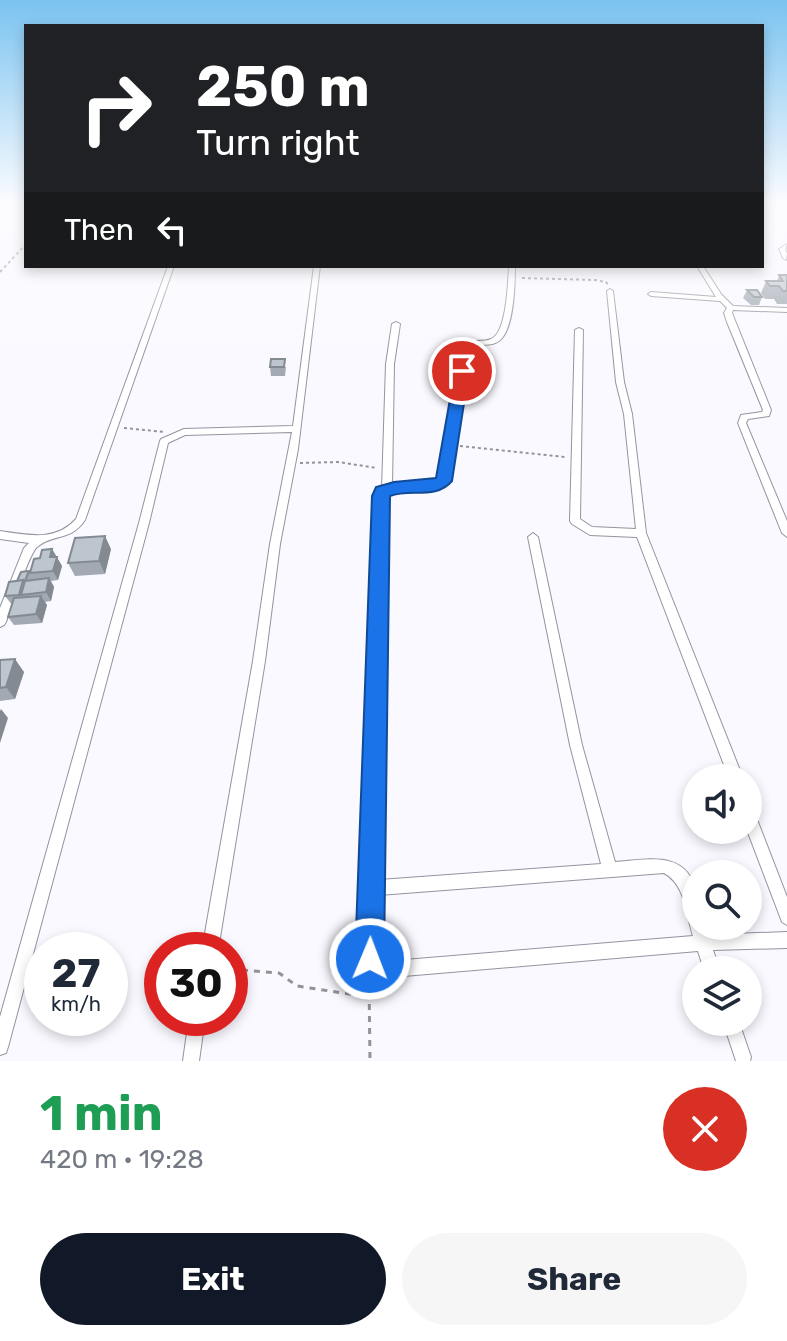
<!DOCTYPE html>
<meta charset="utf-8">
<style>
body{margin:0;font-family:Rubik,sans-serif;background:#f6f6f7;color:#1f2937;height:100vh;display:flex;flex-direction:column;font-size:30px;white-space:nowrap}
*{box-sizing:border-box;margin:0}
p{font-size:26px;color:#747a83}
.icon{flex:none;width:44px;height:44px;fill:none;stroke:currentColor;stroke-width:2;stroke-linecap:round;stroke-linejoin:round}
.map{position:relative;height:1061px;overflow:hidden}
.sheet{display:flex;flex-direction:column;background:#fff;flex:1}
.sheet>*{flex:none}
.guide{position:absolute;left:24px;top:24px;width:740px;height:244px;border-radius:0px;box-shadow:0 4px 12px #0003;background:#202124;color:#fff;overflow:hidden}
.tools{position:absolute;left:682px;top:764px;display:grid;gap:16px}
.tools a{display:grid;place-items:center;width:80px;height:80px;border-radius:50%;background:#fff;box-shadow:0 4px 12px #0003;font-size:40px}
.speed{position:absolute;left:24px;top:932px;display:flex;gap:16px;font-size:40px;font-weight:700;text-align:center}
.speed>*{display:grid;place-content:center;width:104px;height:104px;border-radius:50%;background:#fff;box-shadow:0 4px 12px #0003;line-height:1}
.speed small{font-size:20px;font-weight:400}
.speed .limit{border:12px solid #d22;background:#fff;color:#111}
.pin{position:absolute;display:grid;place-items:center;width:68px;height:68px;color:#fff;margin:-34px;border:4px solid #fff;border-radius:50%;box-shadow:0 2px 8px #0007}
.me{position:absolute;width:88px;margin:-44px;rotate:1deg;stroke-linejoin:round;filter:drop-shadow(0 0 6px #0008)}
.turn{display:flex;align-items:center;gap:28px;height:168px;padding:0 40px;font-size:36px}
.turn .icon{width:104px;height:104px;stroke-width:2.5}
.turn b{display:block;font-size:56px;line-height:68px}
.then{display:flex;align-items:center;height:76px;padding:0 40px;background:#0003;gap:16px;font-size:30px}
.round{display:grid;place-items:center;flex:none;width:84px;height:84px;border-radius:42px;background:#f6f6f7}
.head{display:flex;align-items:center;justify-content:space-between;height:136px;padding:0 40px}
h1{font-size:48px;font-weight:700;line-height:60px;color:#1e9e55}
.cta{display:flex;gap:16px;margin-top:auto;padding:16px 40px}
.cta a{flex:1;height:92px;border-radius:48px;background:#111827;color:#fff;font-size:32px;font-weight:700;line-height:92px;text-align:center}
.cta a+a{background:#f6f6f7;color:#1f2937}
.map>svg:first-child{display:block}
.lines{fill:none;stroke-linecap:round;stroke-linejoin:round}
.street-casing{stroke:#9394a0;stroke-width:2}
.path-far1{stroke:#929297;stroke-width:2;stroke-dasharray:3 3;stroke-linecap:butt}
.path{stroke:#929297;stroke-width:3;stroke-dasharray:6 6;stroke-linecap:butt}
.street{fill:#fff;fill-rule:evenodd}
.wall{fill:#a3a9b2}
.shaded-wall{fill:#848a91}
.building{fill:#bdc5cf;stroke:#848a91;stroke-width:2}
.route{fill:#1a73e8;stroke:#114b97;stroke-width:2}
</style>
<div class="map">
<svg width="787" height="1061" viewBox="0 0 787 1061">
<rect width="100%" height="100%" fill="#f9f9ff"/>
<g class="lines">
<defs>
<path id="street" d="M 787,244 L 785,250 L 787,253 L 786,260 L 783,258 L 779,249 Z
M 168,266 L 174,266 L 85,520 C 70,542 54,533 37,547 C 29,554 11,609 6,622 L 4,625 L 0,627 L 0,608 L 24,548 L 29,543 L 0,539 L 0,531 C 27,535 56,542 76,519 Z
M 314,266 L 320,266 L 298,449 L 280,544 L 265,661 L 218,950 L 202,950 L 253,661 L 270,544 L 292,432 L 185,435 L 168,443 L 149,523 L 8,1047 L 6,1053 L 0,1055 L 0,1017 L 139,523 L 160,441 L 161,439 L 184,429 L 293,426 Z
M 509,266 L 515,266 C 515,283 514,330 499,341 C 491,347 477,344 468,345 L 449,481 L 447,483 L 431,490 L 390,492 L 386,497 L 379,880 L 601,864 L 570,745 L 528,537 L 533,533 L 538,537 L 582,745 L 615,862 C 647,860 688,849 696,893 C 698,903 696,916 696,926 L 705,926 L 708,935 L 787,932 L 787,948 L 713,950 L 720,970 L 704,970 L 698,951 L 392,977 L 370,973 L 362,959 L 376,496 L 382,488 L 386,364 L 392,324 L 396,322 L 400,324 L 394,364 L 392,486 L 430,484 L 440,479 L 460,343 C 470,339 482,343 491,339 C 507,333 508,281 509,266 ZM 664,873 C 686,885 686,915 693,936 L 392,961 L 380,960 L 378,957 L 379,895 Z
M 697,266 L 703,266 L 721,294 L 733,306 L 787,308 L 787,312 L 733,310 L 732,313 L 771,410 L 769,416 L 748,419 L 746,423 L 787,521 L 787,537 L 782,533 L 738,423 L 741,415 L 762,412 L 763,410 L 727,322 L 724,313 L 727,308 L 720,301 L 651,296 L 648,294 L 651,292 L 716,297 Z
M 610,289 L 613,291 L 624,382 L 632,414 L 646,533 L 743,778 L 729,778 L 637,537 L 590,535 L 572,524 L 570,521 L 575,330 L 579,328 L 583,330 L 580,519 L 592,527 L 636,529 L 624,414 L 616,382 L 607,291 Z
M 748,807 L 753,809 L 787,897 L 787,925 L 782,922 L 747,830 Z
M 189,1018 L 205,1018 L 199,1061 L 183,1061 Z
M 723,1022 L 739,1022 L 751,1057 L 750,1061 L 736,1061 Z"/>
</defs>
<use href="#street" class="street-casing"/>
<path class="path-far1" d="M 0,272 L 26,244
M 522,278 L 595,280 L 606,282 L 609,286
M 124,428 L 165,432
M 460,446 L 565,457
M 300,463 L 338,462 L 377,468"/>
<path class="path" d="M 230,969 L 279,973 L 297,986 L 369,997
M 369,980 L 370,1061"/>
<use href="#street" class="street"/>
</g>
<path class="wall" d="M 779,275 L 787,275 L 787,304 L 777,304 L 774,299 L 765,299 L 761,293 L 766,281 L 777,281 Z
M 747,290 L 762,297 L 759,305 L 751,305 L 743,298 Z
M 270,367 L 286,367 L 285,376 L 271,376 Z
M 52,549 L 62,566 L 58,580 L 51,581 L 54,587 L 51,601 L 45,602 L 47,605 L 42,623 L 14,625 L 8,617 L 12,605 L 5,596 L 17,581 L 30,572 L 40,558 Z
M 111,549 L 105,574 L 75,576 L 68,563 Z
M 0,660 L 24,672 L 15,699 L 0,701 Z"/>
<path class="shaded-wall" d="M 105,536 L 111,549 L 105,574 L 99,561 Z
M 52,549 L 62,566 L 58,580 L 53,571 L 50,557 Z
M 49,578 L 54,587 L 51,601 L 46,592 Z
M 41,596 L 47,605 L 42,623 L 36,614 Z
M 15,659 L 24,672 L 15,699 L 6,687 Z
M 1,709 L 8,718 L 0,743 L 0,711 Z"/>
<path class="building" d="M 779,275 L 787,275 L 787,291 L 783,291 L 779,286 L 770,286 L 766,281 L 783,281 Z
M 747,290 L 757,290 L 762,297 L 754,297 Z
M 271,359 L 285,359 L 284,367 L 270,367 Z
M 105,536 L 99,561 L 68,563 L 75,538 Z
M 52,549 L 50,557 L 57,557 L 53,571 L 30,573 L 34,559 L 40,558 L 42,550 Z
M 29,571 L 24,583 L 23,580 L 17,581 L 21,572 Z
M 49,578 L 46,592 L 21,595 L 25,581 Z
M 23,580 L 19,595 L 5,596 L 9,582 Z
M 41,596 L 36,614 L 8,617 L 14,598 Z
M 15,659 L 6,687 L 0,688 L 0,660 Z"/>
<linearGradient id="sky" x2="0" y2="1"><stop stop-color="#7ac3f0"/><stop offset="0.58" stop-color="#fcfcff"/><stop offset="1" stop-color="#fcfcff" stop-opacity="0"/></linearGradient>
<rect width="787" height="351" fill="url(#sky)"/>
<path class="route" d="M 462,366 L 469,371 L 452,481 C 436,500 410,488 390,496 L 384,959 L 380,969 L 370,973 L 360,969 L 355,959 L 372,496 L 376,487 L 394,482 L 436,478 L 455,371 Z"/>
</svg>
<div class="tools">
<a><svg class="icon" aria-label="sound" viewBox="0 0 24 24"><path d="M4 9h4l5-4v14l-5-4H4zM17 9q2 3 0 6"/></svg></a>
<a><svg class="icon" aria-label="search" viewBox="0 0 24 24"><circle cx="10" cy="10" r="6"/><path d="M15 15l6 6"/></svg></a>
<a><svg class="icon" aria-label="layers" viewBox="0 0 24 24"><path d="M12 4l9 5-9 5-9-5zM3 14l9 5 9-5"/></svg></a>
</div>
<div class="speed"><div>27<small>km/h</small></div><div class="limit">30</div></div>
<div class="pin" style="left:462px;top:371px;background:#d93025"><svg class="icon" aria-label="arrive" viewBox="0 0 24 24"><path d="M6 21V4h12l-3 4 3 4H6"/></svg></div>
<svg class="me" style="left:370px;top:959px" viewBox="-20 -20 40 40"><circle r="17" fill="#1a73e8" stroke="#fff" stroke-width="3"/><path d="M0-11L8 9 0 5-8 9z" fill="#fff"/></svg>
<div class="guide">
<div class="turn"><svg class="icon" aria-label="right" viewBox="0 0 24 24"><path d="M7 20v-9h11M14 6l5 5-5 5"/></svg><div><b>250 m</b>Turn right</div></div>
<div class="then">Then<svg class="icon" aria-label="left" viewBox="0 0 24 24"><path d="M17 20v-9H6M10 6l-5 5 5 5"/></svg></div>
</div>
</div>
<section class="sheet">
<div class="head"><div><h1>1 min</h1><p>420 m · 19:28</p></div><a class="round" style="background:#d93025;color:#fff"><svg class="icon" aria-label="close" viewBox="0 0 24 24"><path d="M6 6l12 12M18 6L6 18"/></svg></a></div>
<div class="cta"><a>Exit</a><a>Share</a></div>
</section>
